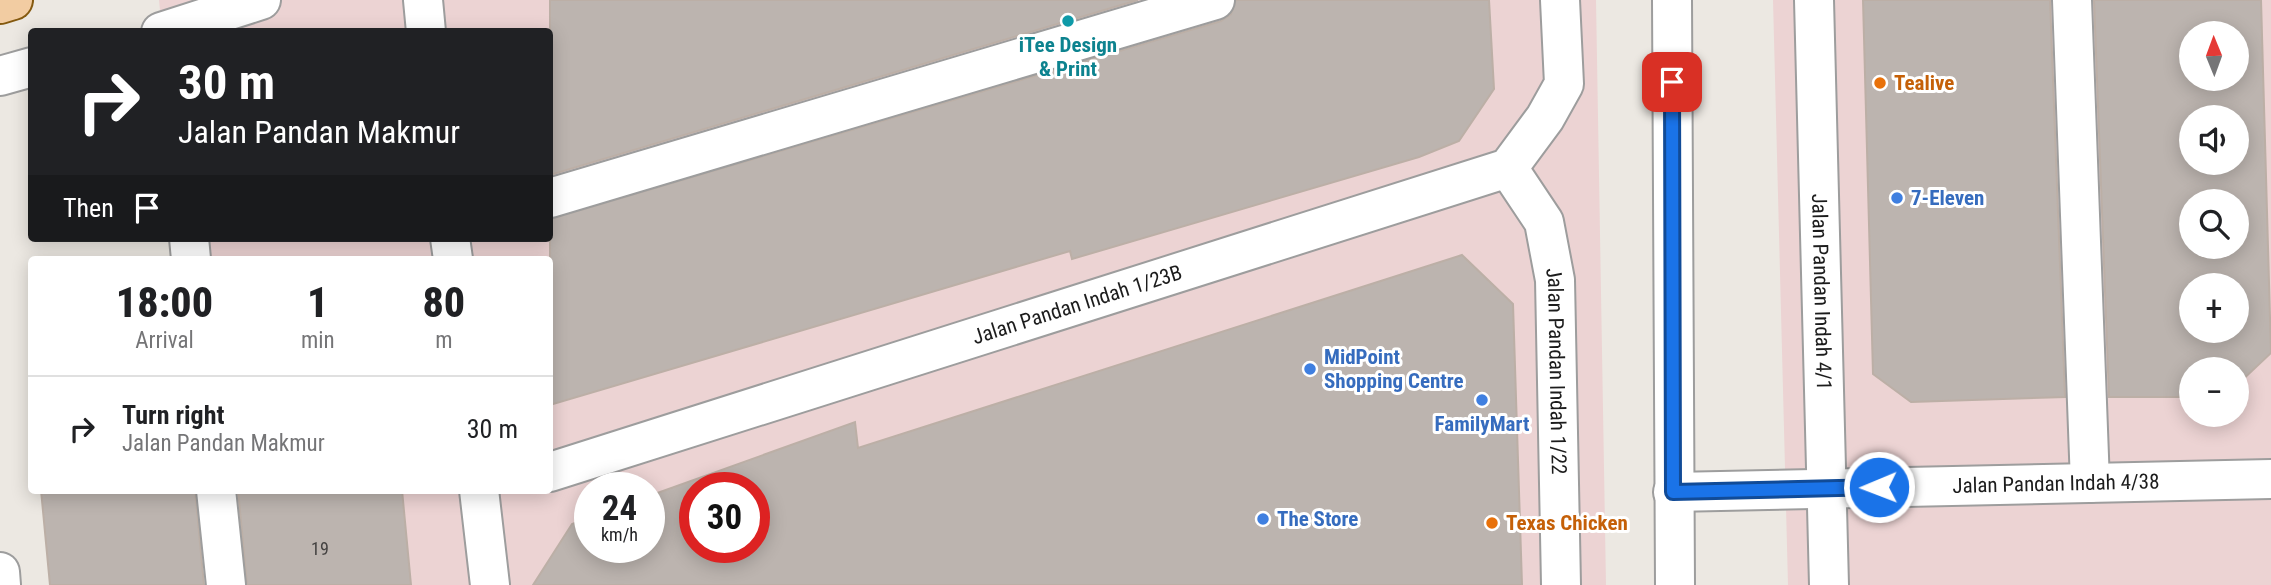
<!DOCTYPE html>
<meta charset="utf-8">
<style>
body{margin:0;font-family:"Roboto Condensed",sans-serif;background:#f2f2f2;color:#202124;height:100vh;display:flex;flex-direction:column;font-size:26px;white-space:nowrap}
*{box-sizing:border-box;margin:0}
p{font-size:23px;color:#757577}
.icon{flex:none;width:38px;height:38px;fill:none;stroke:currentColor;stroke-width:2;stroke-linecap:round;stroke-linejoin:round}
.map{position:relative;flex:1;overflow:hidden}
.sheet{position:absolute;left:28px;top:256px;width:525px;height:238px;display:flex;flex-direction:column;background:#fff;border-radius:7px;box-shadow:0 4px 18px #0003}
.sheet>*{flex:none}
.banner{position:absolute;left:28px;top:28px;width:525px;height:214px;border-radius:7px;box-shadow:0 4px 18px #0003;background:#202124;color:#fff;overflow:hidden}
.needle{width:46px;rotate:359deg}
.buttons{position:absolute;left:2179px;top:21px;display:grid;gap:14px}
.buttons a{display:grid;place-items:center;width:70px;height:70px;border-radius:50%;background:#fff;box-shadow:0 4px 18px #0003;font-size:35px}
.speed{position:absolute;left:574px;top:472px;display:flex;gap:14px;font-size:35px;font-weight:700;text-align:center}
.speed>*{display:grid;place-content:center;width:91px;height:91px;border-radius:50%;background:#fff;box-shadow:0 4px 18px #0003;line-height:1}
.speed small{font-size:18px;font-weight:400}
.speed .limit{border:10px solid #d22;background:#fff;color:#111}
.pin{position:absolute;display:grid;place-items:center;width:60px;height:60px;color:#fff;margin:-30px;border-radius:14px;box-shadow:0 4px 10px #0006}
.me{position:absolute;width:77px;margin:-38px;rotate:269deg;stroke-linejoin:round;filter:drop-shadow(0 0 5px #0008)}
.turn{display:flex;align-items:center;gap:24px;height:147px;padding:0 35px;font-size:32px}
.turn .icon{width:91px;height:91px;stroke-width:2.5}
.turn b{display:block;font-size:49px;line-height:60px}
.then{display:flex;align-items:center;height:66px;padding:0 35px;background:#0003;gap:14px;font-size:26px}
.eta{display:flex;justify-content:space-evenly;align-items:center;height:119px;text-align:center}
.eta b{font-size:42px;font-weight:800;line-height:49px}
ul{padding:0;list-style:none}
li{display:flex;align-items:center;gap:21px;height:105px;padding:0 35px;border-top:2px solid #e0e0e0}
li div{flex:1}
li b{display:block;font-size:26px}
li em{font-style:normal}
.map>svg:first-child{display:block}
.commercial{fill:#ecd3d3;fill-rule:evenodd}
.building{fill:#bcb4af;stroke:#bcafa6;stroke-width:2;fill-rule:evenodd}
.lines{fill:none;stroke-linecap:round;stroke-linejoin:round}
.minor-casing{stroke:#9d9d9d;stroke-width:42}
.major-casing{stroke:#84590f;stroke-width:42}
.minor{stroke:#fff;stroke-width:38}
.major{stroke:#f2cca2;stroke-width:38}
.route-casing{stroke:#114b97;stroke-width:18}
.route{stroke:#1a73e8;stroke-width:12}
.culture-dot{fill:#0f9aa8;stroke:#fff;stroke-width:2.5}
.food-dot{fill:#e8710a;stroke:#fff;stroke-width:2.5}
.shop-dot{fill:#3f7fe0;stroke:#fff;stroke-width:2.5}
.labels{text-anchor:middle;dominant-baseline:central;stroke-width:6;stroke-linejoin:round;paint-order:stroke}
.number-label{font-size:18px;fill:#444241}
.culture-label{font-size:21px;font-weight:bold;fill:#0d838f;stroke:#fff}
.food-label{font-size:21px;font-weight:bold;fill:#c56008;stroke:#fff;text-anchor:start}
.shop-label{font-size:21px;font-weight:bold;fill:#366cbe;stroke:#fff;text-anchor:start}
.street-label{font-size:21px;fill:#1c1c1c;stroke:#fff}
</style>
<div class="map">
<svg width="2271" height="585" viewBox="0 0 2271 585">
<rect width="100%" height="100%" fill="#ece8e2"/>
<path class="commercial" d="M 159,0 L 1596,0 L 1606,585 L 217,585 L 207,490 L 550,490 L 550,259 L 185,259 L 182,238 L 550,238 L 550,32 L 162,31 ZM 590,488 L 649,488 L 649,548 L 590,548 ZM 695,488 L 754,488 L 754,548 L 695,548 Z
M 1773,0 L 2271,0 L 2271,585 L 1788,585 ZM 2191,33 L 2236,33 L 2236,79 L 2191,79 ZM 2191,117 L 2236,117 L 2236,163 L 2191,163 ZM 2191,201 L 2236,201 L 2236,247 L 2191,247 ZM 2191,285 L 2236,285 L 2236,331 L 2191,331 ZM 2191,369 L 2236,369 L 2236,415 L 2191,415 Z"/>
<path class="building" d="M 550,0 L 1138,0 L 550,175 Z
M 1236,0 L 1489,0 L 1494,89 L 1459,141 L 1419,157 L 1072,259 L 1070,251 L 550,405 L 550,219 L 1221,21 L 1231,14 Z
M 1863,0 L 2050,0 L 2065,397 L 1911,402 L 1873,374 Z
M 2094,0 L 2261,0 L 2271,353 L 2236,386 L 2236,369 L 2191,369 L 2191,397 L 2109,397 ZM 2191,33 L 2236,33 L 2236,79 L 2191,79 ZM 2191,117 L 2236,117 L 2236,163 L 2191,163 ZM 2191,201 L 2236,201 L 2236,247 L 2191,247 ZM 2191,285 L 2236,285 L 2236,331 L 2191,331 Z
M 1462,255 L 1513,304 L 1522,585 L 533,585 L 572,524 L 590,517 L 590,548 L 649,548 L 649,496 L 855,422 L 858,448 ZM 695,488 L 754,488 L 754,548 L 695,548 Z
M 41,490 L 195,490 L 204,585 L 50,585 Z
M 238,490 L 402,490 L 411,585 L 247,585 Z"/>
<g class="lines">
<defs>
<g id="minor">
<path d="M 423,0 L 426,32"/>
<path d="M 1672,0 L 1675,585"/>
<path id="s1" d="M 1814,0 L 1829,585"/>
<path d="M 2072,0 L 2090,483"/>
<path d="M 161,32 L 261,0"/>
<path d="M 0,76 L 32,67"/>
<path id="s2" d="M 1508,168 L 1544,222 L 1555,280 L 1561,585"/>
<path d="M 550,198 L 1215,0"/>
<path d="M 189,238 L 191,259"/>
<path d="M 450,238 L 453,259"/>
<path id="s3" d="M 550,472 L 1508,168 L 1545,118 L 1564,84 L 1560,0"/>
<path d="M 216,490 L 226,585"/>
<path d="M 479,490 L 490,585"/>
<path id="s4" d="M 1673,492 L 2271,479"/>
<path d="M 0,572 L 1,585"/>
</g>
<path id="major" d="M 0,4 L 13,0"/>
</defs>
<use href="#minor" class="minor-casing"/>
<use href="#major" class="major-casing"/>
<use href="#minor" class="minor"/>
<use href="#major" class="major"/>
</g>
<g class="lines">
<defs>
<path id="route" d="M 1672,82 L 1673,492 L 1879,487"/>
</defs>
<use href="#route" class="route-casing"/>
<use href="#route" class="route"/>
</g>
<circle class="culture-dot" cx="1068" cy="21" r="7"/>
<g class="food-dot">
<circle cx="1880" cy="83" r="7"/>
<circle cx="1492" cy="523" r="7"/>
</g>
<g class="shop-dot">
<circle cx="1897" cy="198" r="7"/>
<circle cx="1310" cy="369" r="7"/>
<circle cx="1482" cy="400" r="7"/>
<circle cx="1263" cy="519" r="7"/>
</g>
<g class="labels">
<g class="number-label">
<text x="320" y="548">19</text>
</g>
<g class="culture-label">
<text x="1068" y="45">iTee Design<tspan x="1068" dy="24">&amp; Print</tspan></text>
</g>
<g class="food-label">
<text x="1894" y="83">Tealive</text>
<text x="1506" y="523">Texas Chicken</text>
</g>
<g class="shop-label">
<text x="1911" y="198">7-Eleven</text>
<text x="1324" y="357">MidPoint<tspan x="1324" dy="24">Shopping Centre</tspan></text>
<text x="1482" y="424" text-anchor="middle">FamilyMart</text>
<text x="1277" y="519">The Store</text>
</g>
<g class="street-label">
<text stroke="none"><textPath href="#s1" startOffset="292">Jalan Pandan Indah 4/1</textPath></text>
<text stroke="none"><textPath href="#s3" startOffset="553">Jalan Pandan Indah 1/23B</textPath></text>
<text stroke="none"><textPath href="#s2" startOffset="215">Jalan Pandan Indah 1/22</textPath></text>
<text stroke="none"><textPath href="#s4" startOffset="383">Jalan Pandan Indah 4/38</textPath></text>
</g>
</g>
</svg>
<div class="buttons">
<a><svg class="needle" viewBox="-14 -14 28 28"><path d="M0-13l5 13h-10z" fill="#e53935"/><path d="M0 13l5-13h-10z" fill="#757577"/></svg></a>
<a><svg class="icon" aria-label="sound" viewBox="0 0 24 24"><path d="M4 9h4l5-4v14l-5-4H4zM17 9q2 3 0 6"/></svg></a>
<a><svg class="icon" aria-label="search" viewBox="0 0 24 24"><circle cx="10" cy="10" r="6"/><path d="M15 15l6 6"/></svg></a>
<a>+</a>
<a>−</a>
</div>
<div class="speed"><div>24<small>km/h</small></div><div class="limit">30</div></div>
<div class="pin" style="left:1672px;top:82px;background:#d93025"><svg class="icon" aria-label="arrive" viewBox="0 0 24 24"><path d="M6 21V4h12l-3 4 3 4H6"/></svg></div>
<svg class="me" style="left:1879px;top:487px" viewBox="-20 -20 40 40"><circle r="17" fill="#1a73e8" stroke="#fff" stroke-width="3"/><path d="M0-11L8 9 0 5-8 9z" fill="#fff"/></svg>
<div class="banner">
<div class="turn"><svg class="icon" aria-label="right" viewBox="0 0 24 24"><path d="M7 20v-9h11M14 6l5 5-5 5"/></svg><div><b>30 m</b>Jalan Pandan Makmur</div></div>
<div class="then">Then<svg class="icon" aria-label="arrive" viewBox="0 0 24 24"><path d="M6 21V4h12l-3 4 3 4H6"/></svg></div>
</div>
<section class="sheet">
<div class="eta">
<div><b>18:00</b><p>Arrival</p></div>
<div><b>1</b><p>min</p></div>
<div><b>80</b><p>m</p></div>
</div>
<ul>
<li><svg class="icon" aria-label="right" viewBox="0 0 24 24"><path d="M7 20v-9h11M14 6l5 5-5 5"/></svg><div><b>Turn right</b><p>Jalan Pandan Makmur</p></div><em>30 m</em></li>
</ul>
</section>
</div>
